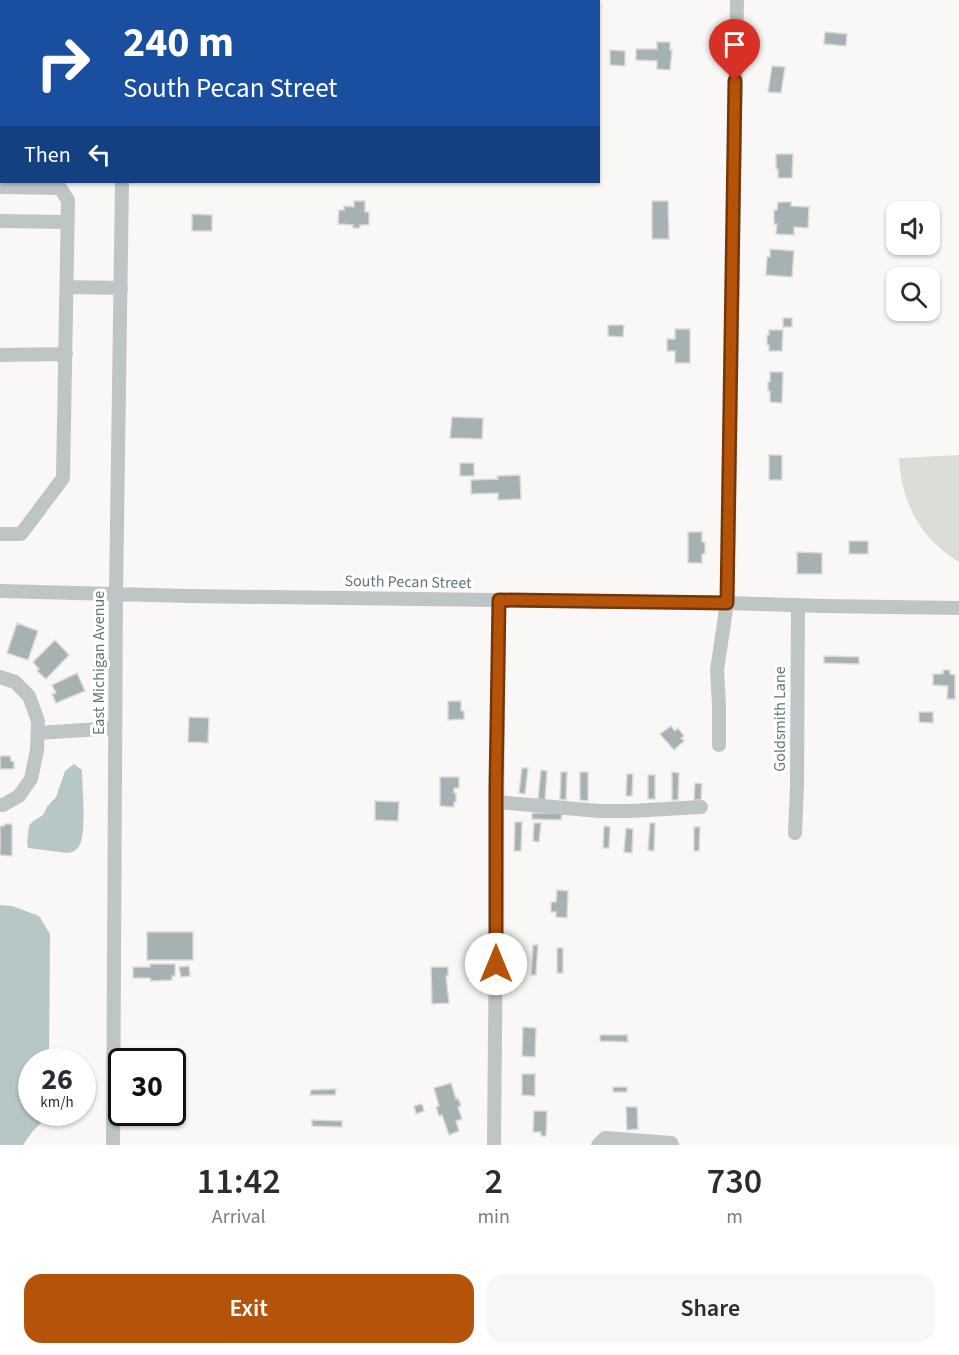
<!DOCTYPE html>
<style>
body{margin:0;font-family:"Source Sans 3",sans-serif;background:#f7f7f7;color:#2b2b33;height:100vh;display:flex;flex-direction:column;font-size:22px;white-space:nowrap}
*{box-sizing:border-box;margin:0}
p{font-size:20px;color:#7c7c81}
.icon{flex:none;width:33px;height:33px;fill:none;stroke:currentColor;stroke-width:2;stroke-linecap:round;stroke-linejoin:round}
.map{position:relative;height:1145px;overflow:hidden}
.side{display:flex;flex-direction:column;background:#fff;flex:1}
.side>*{flex:none}
.top-card{position:absolute;left:0px;top:0px;width:600px;height:183px;box-shadow:0 2px 4px #0004;background:#1a4fa0;color:#fff;overflow:hidden}
.buttons{position:absolute;left:886px;top:201px;display:grid;gap:12px}
.buttons a{display:grid;place-items:center;width:54px;height:54px;border-radius:12px;background:#fff;box-shadow:0 2px 4px #0004;font-size:30px}
.speed{position:absolute;left:18px;top:1048px;display:flex;gap:12px;font-size:30px;font-weight:700;text-align:center}
.speed>*{display:grid;place-content:center;width:78px;height:78px;border-radius:50%;background:#fff;box-shadow:0 2px 4px #0004;line-height:1}
.speed small{font-size:15px;font-weight:400}
.speed .limit{border:3px solid #111;border-radius:9px;background:#fff;color:#111}
.pin{position:absolute;display:grid;place-items:center;width:51px;height:51px;color:#fff;margin:-62px -26px;border-radius:50% 50% 50% 0;rotate:-45deg;box-shadow:0 0 6px #0007}
.pin .icon{rotate:45deg}
.me{position:absolute;width:66px;margin:-33px;rotate:0deg;stroke-linejoin:round;filter:drop-shadow(0 0 4px #0008)}
.turn{display:flex;align-items:center;gap:21px;height:126px;padding:0 24px;font-size:27px}
.turn .icon{width:78px;height:78px;stroke-width:2.5}
.turn b{display:block;font-size:42px;line-height:51px}
.then{display:flex;align-items:center;height:57px;padding:0 24px;background:#0003;gap:12px;font-size:22px}
.eta{display:flex;justify-content:space-evenly;align-items:center;height:102px;text-align:center}
.eta b{font-size:36px;font-weight:600;line-height:42px}
.primary-button{display:flex;gap:12px;margin-top:auto;padding:12px 24px}
.primary-button a{flex:1;height:69px;border-radius:18px;background:#b45309;color:#fff;font-size:24px;font-weight:600;line-height:69px;text-align:center}
.primary-button a+a{background:#f7f7f7;color:#2b2b33}
.map>svg:first-child{display:block}
.green{fill:#dbded6}
.water{fill:#b7c6c6}
.building{fill:#a6b1b3;stroke:#dbdad9;stroke-width:1.5}
.lines{fill:none;stroke-linecap:round;stroke-linejoin:round}
.minor{stroke:#bec5c6;stroke-width:14}
.route-casing{stroke:#753606;stroke-width:15}
.route{stroke:#b45309;stroke-width:10}
.labels{text-anchor:middle;dominant-baseline:central;stroke-width:6;stroke-linejoin:round;paint-order:stroke}
.street-label{font-size:16px;fill:#627679;stroke:#fff}
</style>
<div class="map">
<svg width="959" height="1145" viewBox="0 0 959 1145">
<rect width="100%" height="100%" fill="#f9f8f7"/>
<path class="green" d="M 959,455 L 959,562 C 921,540 901,502 899,458 Z"/>
<path class="water" d="M 74,764 L 82,770 C 82,786 87,834 79,846 C 76,851 73,852 67,853 L 28,848 L 27,843 L 29,826 L 32,822 L 43,815 L 47,807 L 56,797 L 65,771 Z
M 0,905 L 12,906 L 39,916 L 50,934 L 49,1062 L 32,1062 L 32,1113 L 48,1113 L 48,1116 L 32,1132 L 23,1145 L 0,1145 Z"/>
<path class="building" d="M 825,32 L 847,34 L 846,46 L 824,44 Z
M 657,42 L 670,42 L 670,50 L 672,50 L 670,70 L 657,69 L 657,61 L 636,60 L 636,49 L 657,49 Z
M 610,50 L 625,51 L 625,66 L 610,65 Z
M 772,66 L 785,67 L 781,93 L 768,92 Z
M 776,154 L 793,154 L 792,178 L 778,178 L 778,169 L 776,169 Z
M 354,201 L 365,201 L 365,212 L 369,212 L 369,225 L 360,225 L 360,228 L 353,228 L 353,225 L 338,224 L 339,210 L 344,210 L 344,206 L 354,207 Z
M 652,201 L 668,201 L 669,239 L 652,239 Z
M 778,202 L 791,202 L 791,206 L 809,207 L 808,228 L 794,227 L 794,235 L 776,234 L 777,224 L 774,224 L 774,210 L 777,210 Z
M 192,214 L 212,215 L 212,231 L 192,231 Z
M 770,249 L 794,251 L 792,277 L 766,275 L 767,257 L 770,257 Z
M 783,318 L 792,318 L 792,327 L 783,327 Z
M 608,325 L 624,325 L 623,337 L 608,336 Z
M 675,329 L 690,329 L 690,363 L 675,363 L 675,351 L 667,351 L 667,339 L 675,339 Z
M 769,330 L 783,330 L 782,351 L 769,351 L 769,345 L 767,345 L 767,335 L 769,335 Z
M 770,372 L 783,372 L 782,403 L 770,402 L 770,391 L 768,391 L 768,382 L 770,382 Z
M 452,417 L 483,418 L 482,439 L 450,438 Z
M 769,455 L 782,455 L 782,480 L 769,480 Z
M 460,463 L 474,463 L 474,476 L 460,476 Z
M 520,475 L 521,499 L 498,500 L 498,493 L 471,494 L 471,480 L 498,479 L 497,476 Z
M 688,532 L 702,532 L 702,542 L 705,542 L 705,554 L 702,554 L 702,563 L 688,563 Z
M 849,541 L 868,541 L 868,554 L 849,554 Z
M 797,552 L 822,553 L 822,574 L 797,574 Z
M 17,623 L 38,631 L 28,660 L 7,653 Z
M 55,640 L 69,655 L 46,679 L 37,671 L 39,669 L 33,662 Z
M 824,656 L 859,657 L 859,664 L 824,663 Z
M 943,670 L 950,670 L 950,674 L 955,675 L 955,699 L 947,699 L 948,686 L 933,685 L 933,674 L 943,674 Z
M 77,673 L 85,691 L 56,703 L 52,694 L 56,693 L 52,685 Z
M 448,701 L 461,701 L 461,711 L 464,711 L 464,719 L 448,720 Z
M 919,712 L 933,712 L 933,723 L 919,722 Z
M 189,717 L 209,718 L 208,743 L 188,742 Z
M 671,726 L 675,731 L 678,728 L 684,736 L 681,738 L 684,741 L 674,750 L 660,734 Z
M 0,756 L 10,756 L 11,761 L 14,762 L 14,769 L 0,769 Z
M 522,768 L 528,768 L 525,794 L 519,793 Z
M 541,770 L 547,771 L 545,800 L 538,799 Z
M 561,772 L 567,772 L 566,800 L 560,799 Z
M 580,772 L 588,772 L 588,801 L 580,800 Z
M 672,772 L 679,773 L 678,800 L 672,800 Z
M 627,774 L 633,774 L 632,796 L 626,796 Z
M 648,775 L 655,775 L 655,799 L 648,799 Z
M 440,777 L 459,777 L 459,788 L 454,788 L 454,793 L 456,793 L 456,802 L 454,802 L 454,807 L 440,806 Z
M 695,783 L 702,784 L 701,800 L 694,800 Z
M 375,801 L 399,802 L 398,821 L 375,820 Z
M 532,813 L 562,813 L 561,820 L 532,819 Z
M 515,822 L 522,822 L 521,851 L 514,851 Z
M 534,823 L 541,823 L 539,842 L 533,841 Z
M 650,823 L 655,823 L 654,851 L 648,850 Z
M 5,824 L 12,824 L 12,856 L 0,855 L 0,826 L 4,826 Z
M 604,826 L 610,827 L 609,848 L 603,848 Z
M 694,827 L 700,827 L 699,851 L 694,851 Z
M 626,828 L 633,829 L 632,853 L 624,852 Z
M 557,890 L 568,891 L 567,918 L 556,917 L 556,912 L 551,912 L 551,902 L 556,902 Z
M 147,932 L 193,932 L 193,960 L 147,960 Z
M 533,945 L 538,945 L 536,975 L 531,975 Z
M 557,948 L 563,948 L 563,973 L 557,973 Z
M 150,964 L 175,964 L 175,976 L 172,976 L 172,980 L 151,981 L 150,978 L 133,978 L 133,967 L 150,967 Z
M 189,966 L 190,976 L 181,977 L 179,967 Z
M 431,967 L 448,967 L 448,976 L 446,976 L 449,1003 L 432,1004 Z
M 523,1027 L 536,1028 L 535,1057 L 522,1056 Z
M 600,1035 L 627,1035 L 628,1042 L 600,1041 Z
M 522,1074 L 535,1074 L 535,1096 L 522,1095 Z
M 451,1083 L 456,1099 L 458,1098 L 461,1106 L 458,1107 L 462,1119 L 456,1121 L 459,1131 L 449,1135 L 442,1115 L 439,1116 L 436,1107 L 439,1106 L 434,1088 Z
M 613,1087 L 627,1087 L 627,1092 L 613,1092 Z
M 336,1089 L 335,1095 L 310,1095 L 311,1090 Z
M 422,1104 L 424,1111 L 416,1114 L 414,1106 Z
M 172,1105 L 176,1105 L 175,1124 L 159,1124 L 159,1113 L 172,1113 Z
M 626,1107 L 637,1107 L 638,1129 L 627,1130 Z
M 534,1111 L 547,1111 L 546,1136 L 541,1136 L 541,1132 L 533,1132 Z
M 312,1120 L 342,1121 L 342,1127 L 312,1126 Z"/>
<g class="lines">
<path class="minor" d="M 126,2 L 126,0
M 0,187 L 60,188 L 68,200 L 63,478 L 21,534 L 0,534
M 0,221 L 68,222
M 67,287 L 121,288
M 0,355 L 66,354
M 0,591 L 188,596 L 727,603 L 822,606 L 959,608
M 0,677 L 15,682 L 29,696 L 38,721 L 37,750 L 31,779 L 19,796 L 3,805 L 0,805
M 38,733 L 115,728
M 719,745 L 719,705 L 717,670 L 727,603 L 729,516 L 737,0
M 496,802 L 599,811 L 631,811 L 701,807
M 795,833 L 797,786 L 798,605
M 113,1145 L 116,593 L 122,182
M 494,1145 L 499,600
M 598,1145 L 605,1138 L 671,1143 L 672,1145"/>
</g>
<g class="lines">
<defs>
<path id="route" d="M 496,964 L 496,786 L 499,600 L 727,603 L 735,81"/>
</defs>
<use href="#route" class="route-casing"/>
<use href="#route" class="route"/>
</g>
<g class="labels">
<g class="street-label">
<text transform="translate(408 582) rotate(1)">South Pecan Street</text>
<text transform="translate(99 663) rotate(-90)">East Michigan Avenue</text>
<text transform="translate(780 719) rotate(-90)">Goldsmith Lane</text>
</g>
</g>
</svg>
<div class="buttons">
<a><svg class="icon" aria-label="sound" viewBox="0 0 24 24"><path d="M4 9h4l5-4v14l-5-4H4zM17 9q2 3 0 6"/></svg></a>
<a><svg class="icon" aria-label="search" viewBox="0 0 24 24"><circle cx="10" cy="10" r="6"/><path d="M15 15l6 6"/></svg></a>
</div>
<div class="speed"><div>26<small>km/h</small></div><div class="limit">30</div></div>
<div class="pin" style="left:735px;top:81px;background:#d93025"><svg class="icon" aria-label="arrive" viewBox="0 0 24 24"><path d="M6 21V4h12l-3 4 3 4H6"/></svg></div>
<svg class="me" style="left:496px;top:964px" viewBox="-20 -20 40 40"><circle r="19" fill="#fff"/><path d="M0-13L10 11 0 6-10 11z" fill="#b45309"/></svg>
<div class="top-card">
<div class="turn"><svg class="icon" aria-label="right" viewBox="0 0 24 24"><path d="M7 20v-9h11M14 6l5 5-5 5"/></svg><div><b>240 m</b>South Pecan Street</div></div>
<div class="then">Then<svg class="icon" aria-label="left" viewBox="0 0 24 24"><path d="M17 20v-9H6M10 6l-5 5 5 5"/></svg></div>
</div>
</div>
<section class="side">
<div class="eta">
<div><b>11:42</b><p>Arrival</p></div>
<div><b>2</b><p>min</p></div>
<div><b>730</b><p>m</p></div>
</div>
<div class="primary-button"><a>Exit</a><a>Share</a></div>
</section>
